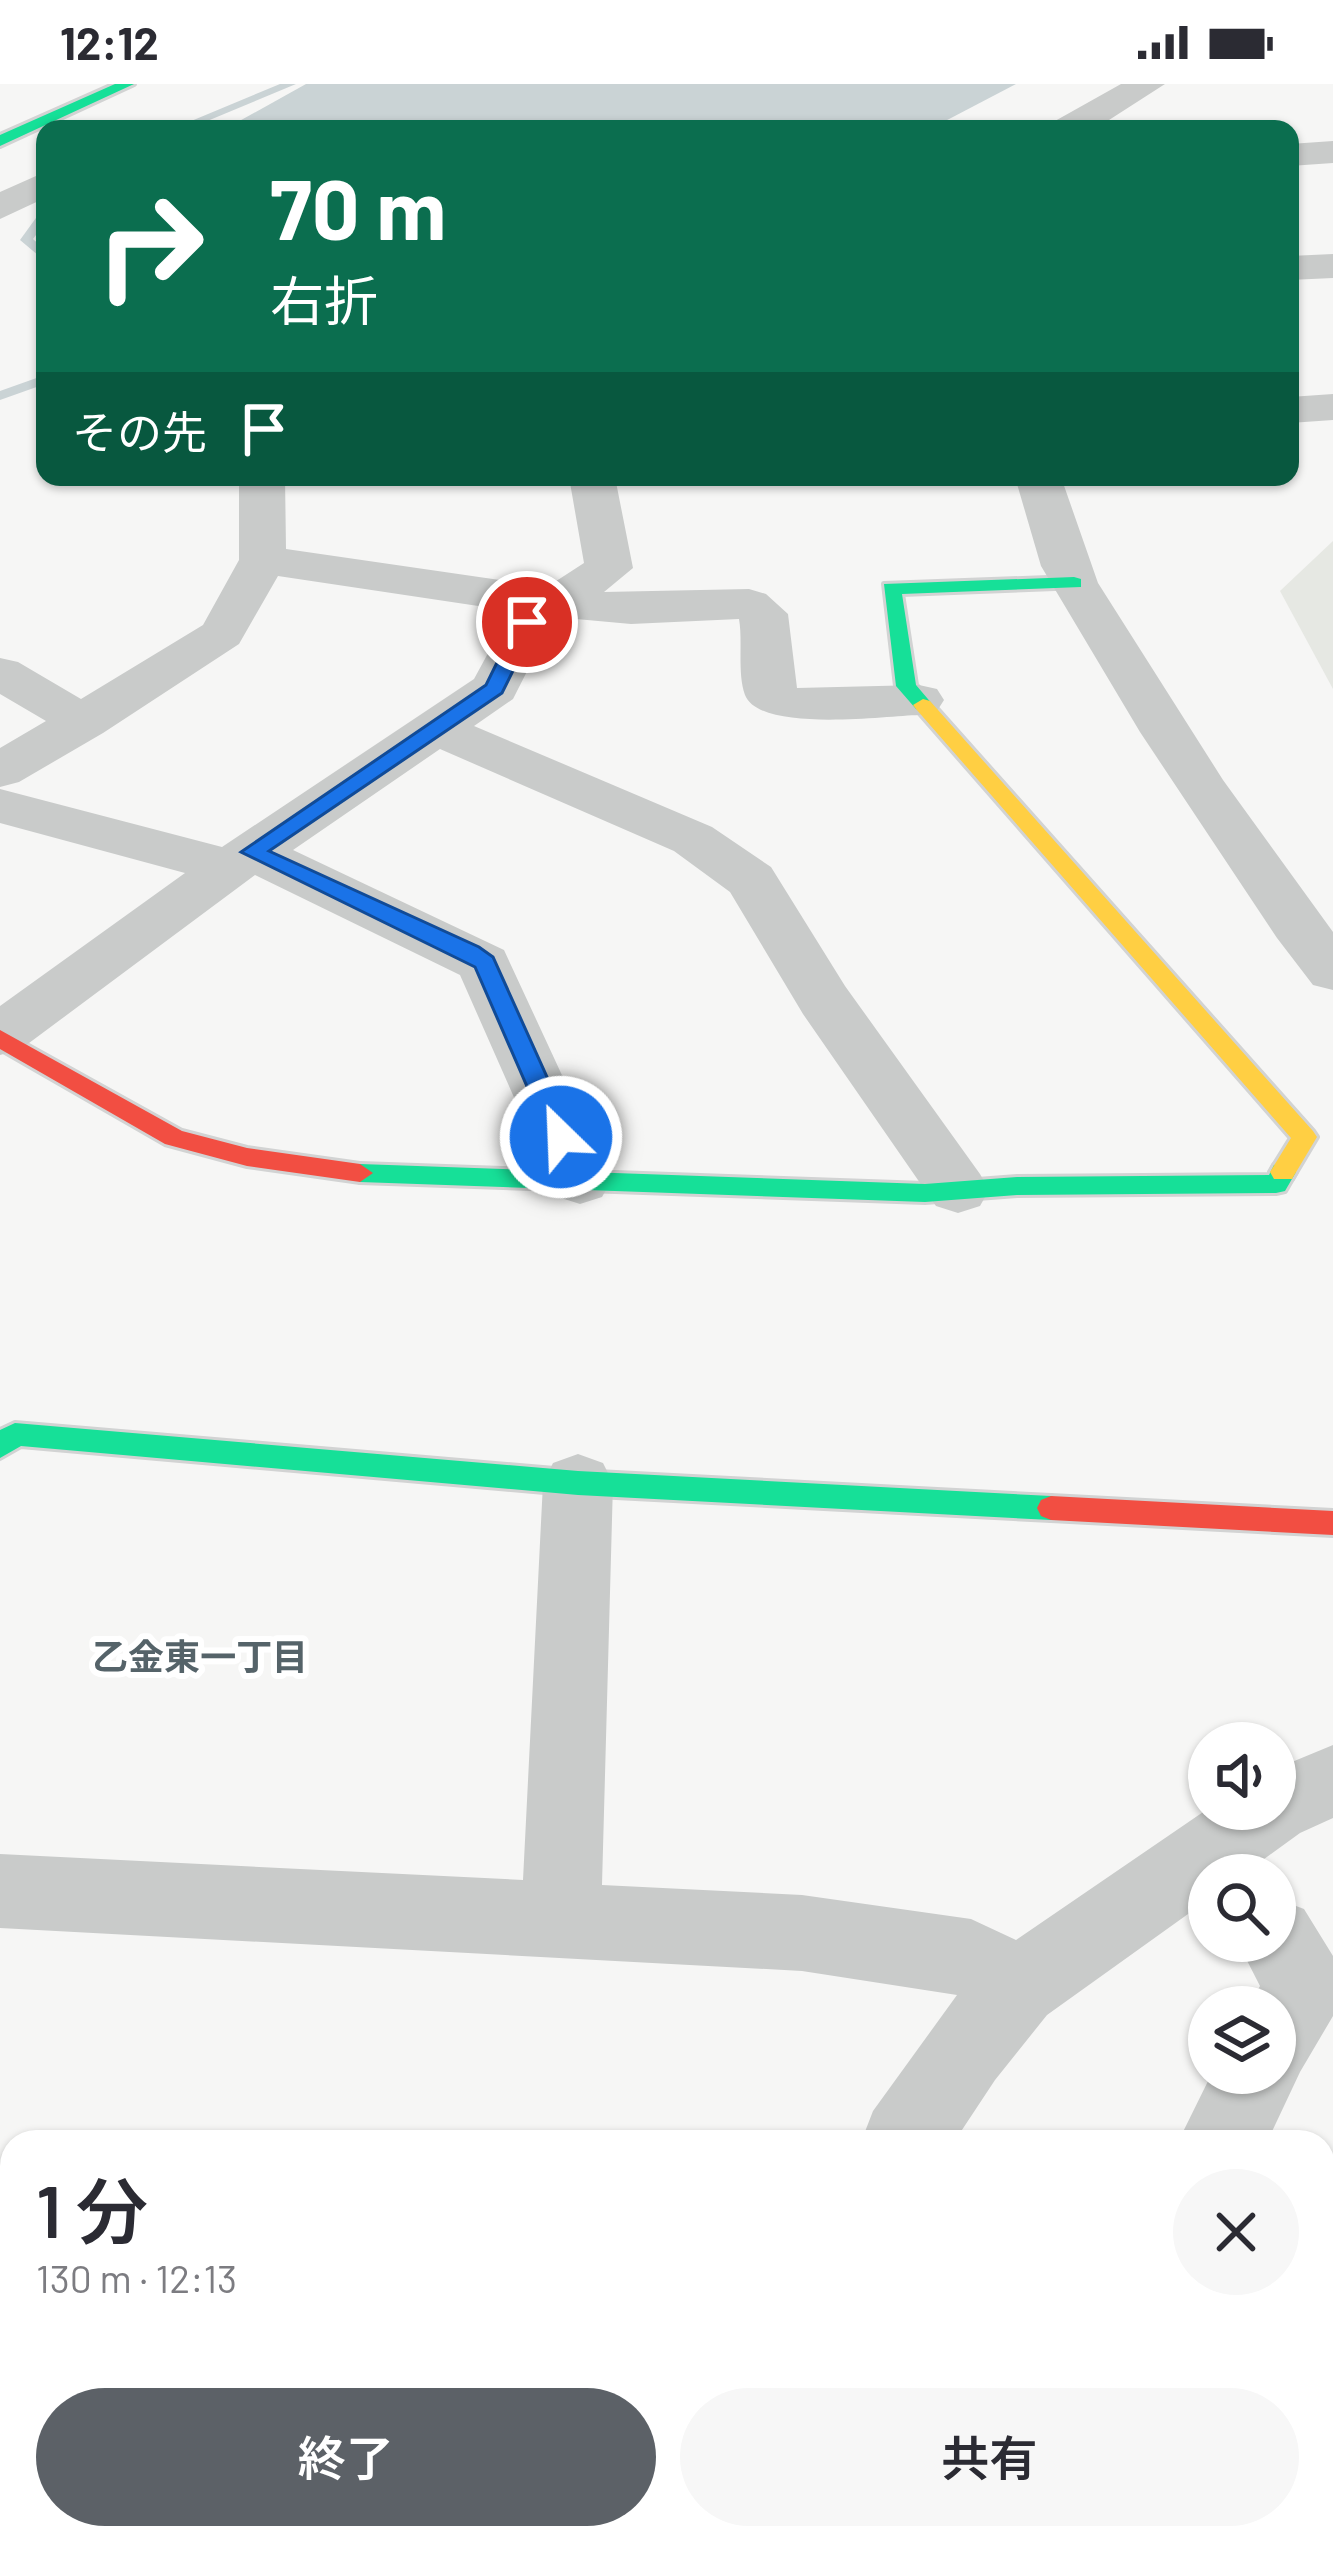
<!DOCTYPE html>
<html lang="ja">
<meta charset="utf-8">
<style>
body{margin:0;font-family:Barlow,"Noto Sans JP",sans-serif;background:#f7f7f7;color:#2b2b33;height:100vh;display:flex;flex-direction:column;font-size:45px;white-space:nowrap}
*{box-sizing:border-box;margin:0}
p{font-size:39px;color:#7c7c81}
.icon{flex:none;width:66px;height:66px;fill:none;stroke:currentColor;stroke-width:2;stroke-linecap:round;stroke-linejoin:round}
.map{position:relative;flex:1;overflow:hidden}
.side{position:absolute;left:0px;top:2046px;width:1335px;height:420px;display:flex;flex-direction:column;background:#fff;border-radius:36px 36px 0 0;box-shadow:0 3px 9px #0004}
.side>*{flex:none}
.banner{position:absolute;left:36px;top:36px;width:1263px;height:366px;border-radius:24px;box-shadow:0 3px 9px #0004;background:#0b6e4f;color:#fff;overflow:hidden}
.fabs{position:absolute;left:1188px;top:1638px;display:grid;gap:24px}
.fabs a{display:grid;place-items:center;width:108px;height:108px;border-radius:50%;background:#fff;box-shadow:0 3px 9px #0004;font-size:60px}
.pin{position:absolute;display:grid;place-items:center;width:102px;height:102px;color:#fff;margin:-51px;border:6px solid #fff;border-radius:50%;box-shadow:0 3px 12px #0007}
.me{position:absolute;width:132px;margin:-66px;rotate:336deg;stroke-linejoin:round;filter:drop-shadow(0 0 9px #0008)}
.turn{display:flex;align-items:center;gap:42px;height:252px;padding:0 36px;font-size:54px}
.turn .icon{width:156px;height:156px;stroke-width:2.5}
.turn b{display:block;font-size:84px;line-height:102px}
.then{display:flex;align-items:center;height:114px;padding:0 36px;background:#0003;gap:24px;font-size:45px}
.round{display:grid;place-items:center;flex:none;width:126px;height:126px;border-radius:63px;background:#f7f7f7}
.summary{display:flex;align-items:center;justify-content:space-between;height:204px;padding:0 36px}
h1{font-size:72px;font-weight:600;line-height:90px}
.primary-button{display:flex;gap:24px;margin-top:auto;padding:24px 36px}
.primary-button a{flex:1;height:138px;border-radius:72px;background:#5c6167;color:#fff;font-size:48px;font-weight:600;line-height:138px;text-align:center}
.primary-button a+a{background:#f7f7f7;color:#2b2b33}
.status{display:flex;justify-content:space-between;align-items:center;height:84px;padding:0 60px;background:#fff;direction:ltr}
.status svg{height:33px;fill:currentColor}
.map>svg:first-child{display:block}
.green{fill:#e6e8e3}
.water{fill:#cad3d5}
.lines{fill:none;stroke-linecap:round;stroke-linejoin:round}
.stream{fill:#cad3d5;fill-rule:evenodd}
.fast-casing{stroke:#d2d3d3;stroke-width:6}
.slow-casing{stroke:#d2d3d3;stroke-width:6}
.jam-casing{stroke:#d2d3d3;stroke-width:6}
.street{fill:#c9cbca;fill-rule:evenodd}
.fast{fill:#16e098;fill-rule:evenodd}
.slow{fill:#ffcf43;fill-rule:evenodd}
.jam{fill:#f24e42;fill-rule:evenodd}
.route{fill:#1a73e8;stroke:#114b97;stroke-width:3}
.labels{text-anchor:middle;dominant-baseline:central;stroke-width:12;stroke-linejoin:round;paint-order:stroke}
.neighbourhood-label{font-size:36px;font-weight:bold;fill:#556369;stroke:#fff}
</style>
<div class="status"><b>12:12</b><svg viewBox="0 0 49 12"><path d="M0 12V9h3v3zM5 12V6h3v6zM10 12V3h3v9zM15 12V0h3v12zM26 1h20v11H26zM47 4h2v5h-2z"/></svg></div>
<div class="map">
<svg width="1333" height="2466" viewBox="0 0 1333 2466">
<rect width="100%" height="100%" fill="#f6f6f5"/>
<path class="green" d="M 1333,457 L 1333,605 L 1280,507 Z"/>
<path class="water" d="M 306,0 L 1016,0 L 930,45 L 238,45 L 234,40 Z"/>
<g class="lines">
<path class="stream" d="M 280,0 L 296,0 L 188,45 L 172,45 Z
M 45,126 L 45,139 L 33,155 L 45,166 L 45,177 L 20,156 L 41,127 Z
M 45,291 L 45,300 L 0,316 L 0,307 Z"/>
<defs>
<path id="fast" d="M 115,0 L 134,0 L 0,62 L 0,51 Z
M 1074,493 L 1081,495 L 1081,503 L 902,510 L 916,601 L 933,621 L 923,627 L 916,625 L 896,602 L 884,500 Z
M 1283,1079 L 1296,1088 L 1285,1107 L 1276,1109 L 1017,1111 L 925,1118 L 360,1098 L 347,1089 L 360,1080 L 925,1100 L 1017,1093 L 1269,1091 L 1274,1081 Z
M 15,1339 L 578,1387 L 1051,1412 L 1061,1416 L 1065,1424 L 1061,1432 L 1051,1436 L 578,1411 L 21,1362 L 0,1374 L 0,1346 Z"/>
<path id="slow" d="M 923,615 L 930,617 L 1313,1047 L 1317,1053 L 1292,1095 L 1274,1095 L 1270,1088 L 1291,1054 L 916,625 L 913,621 Z"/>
<path id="jam" d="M 0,946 L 182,1047 L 247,1064 L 360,1080 L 373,1089 L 360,1098 L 247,1082 L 165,1060 L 0,965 Z
M 1051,1412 L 1333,1427 L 1333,1451 L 1051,1436 L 1041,1432 L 1037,1424 L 1041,1416 Z"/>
</defs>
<use href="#fast" class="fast-casing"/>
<use href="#slow" class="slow-casing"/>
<use href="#jam" class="jam-casing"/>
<path class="street" d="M 1121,0 L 1165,0 L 1095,45 L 1050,45 L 1055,37 Z
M 1333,57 L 1333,79 L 1290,82 L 1290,60 Z
M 45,88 L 45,114 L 0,135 L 0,108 Z
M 1333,170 L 1333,194 L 1290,196 L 1290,172 Z
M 1333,310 L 1333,336 L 1290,339 L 1290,313 Z
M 239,393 L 285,393 L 286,465 L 547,503 L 584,479 L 569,393 L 615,393 L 633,484 L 604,508 L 749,505 L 766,510 L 788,530 L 797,604 L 919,601 L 937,605 L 944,616 L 937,627 L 919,631 C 884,632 760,649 745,611 C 737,589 743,557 739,535 L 631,540 L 565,534 L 548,546 L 513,615 L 474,642 L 712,743 L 771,783 L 845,902 L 980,1090 L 989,1106 L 980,1122 L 958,1129 L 936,1122 L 803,930 L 730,808 L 674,767 L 440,665 L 293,766 L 504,866 L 611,1097 L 602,1113 L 580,1120 L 558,1113 L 460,891 L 255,791 L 21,965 L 0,971 L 0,922 L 185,789 L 0,739 L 0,705 L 222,763 L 474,595 L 511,527 L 278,492 L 239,560 L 103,649 L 19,698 L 0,703 L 0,664 L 46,637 L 0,610 L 0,574 L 18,578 L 81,615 L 203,541 L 239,476 Z
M 1015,393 L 1061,393 L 1098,499 L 1223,696 L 1333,848 L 1333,906 L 1313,901 L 1277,854 L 1140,648 L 1041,482 Z
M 578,1370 L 603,1379 L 613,1399 L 602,1801 L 802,1811 L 971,1835 L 1016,1856 L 1209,1724 L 1275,1725 L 1275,1685 L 1333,1661 L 1333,1734 L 1300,1749 L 1242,1791 L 1209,1791 L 1209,1815 L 1047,1931 L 995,1996 L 954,2058 L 861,2058 L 873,2027 L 957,1911 L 802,1887 L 0,1844 L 0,1770 L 523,1796 L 543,1399 L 553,1379 Z
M 1275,1814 L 1304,1825 L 1333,1872 L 1333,1932 L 1300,1988 L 1267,2058 L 1178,2058 L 1212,1989 L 1275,1989 L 1275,1923 L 1248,1923 L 1260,1902 L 1237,1857 L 1275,1857 Z
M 0,2298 L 12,2298 L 12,2454 L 46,2454 L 36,2466 L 0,2466 Z
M 1323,2451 L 1329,2466 L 1230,2466 L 1225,2454 Z
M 653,2454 L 750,2454 L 745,2466 L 648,2466 Z
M 981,2454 L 1077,2454 L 1074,2466 L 978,2466 Z"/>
<use href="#fast" class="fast"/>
<use href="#slow" class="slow"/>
<use href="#jam" class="jam"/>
</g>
<path class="route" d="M 527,532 L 537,538 L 502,609 L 269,767 L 479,863 L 493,873 L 574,1053 L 561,1062 L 549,1053 L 475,883 L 241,768 L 486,601 L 517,538 Z"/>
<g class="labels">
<g class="neighbourhood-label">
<text x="200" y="1571">乙金東一丁目</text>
</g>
</g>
</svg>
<div class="fabs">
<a><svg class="icon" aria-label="sound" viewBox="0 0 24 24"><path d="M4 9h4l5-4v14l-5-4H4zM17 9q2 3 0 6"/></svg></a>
<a><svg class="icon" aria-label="search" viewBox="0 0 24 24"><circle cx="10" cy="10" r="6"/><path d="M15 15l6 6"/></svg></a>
<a><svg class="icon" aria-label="layers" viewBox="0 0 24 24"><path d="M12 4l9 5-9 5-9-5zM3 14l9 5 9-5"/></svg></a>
</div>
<div class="pin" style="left:527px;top:538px;background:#d93025"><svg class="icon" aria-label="arrive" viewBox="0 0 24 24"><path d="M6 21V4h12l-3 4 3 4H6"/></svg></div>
<svg class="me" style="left:561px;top:1053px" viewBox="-20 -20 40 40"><circle r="17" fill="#1a73e8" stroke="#fff" stroke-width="3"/><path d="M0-11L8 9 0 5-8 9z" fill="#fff"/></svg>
<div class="banner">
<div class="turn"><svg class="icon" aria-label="right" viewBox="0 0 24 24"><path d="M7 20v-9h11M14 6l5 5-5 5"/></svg><div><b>70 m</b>右折</div></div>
<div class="then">その先<svg class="icon" aria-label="arrive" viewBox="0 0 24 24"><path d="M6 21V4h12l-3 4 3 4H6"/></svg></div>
</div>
<section class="side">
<div class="summary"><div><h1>1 分</h1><p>130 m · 12:13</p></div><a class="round"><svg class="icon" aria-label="close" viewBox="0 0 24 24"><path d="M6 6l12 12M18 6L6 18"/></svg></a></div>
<div class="primary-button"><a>終了</a><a>共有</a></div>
</section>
</div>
